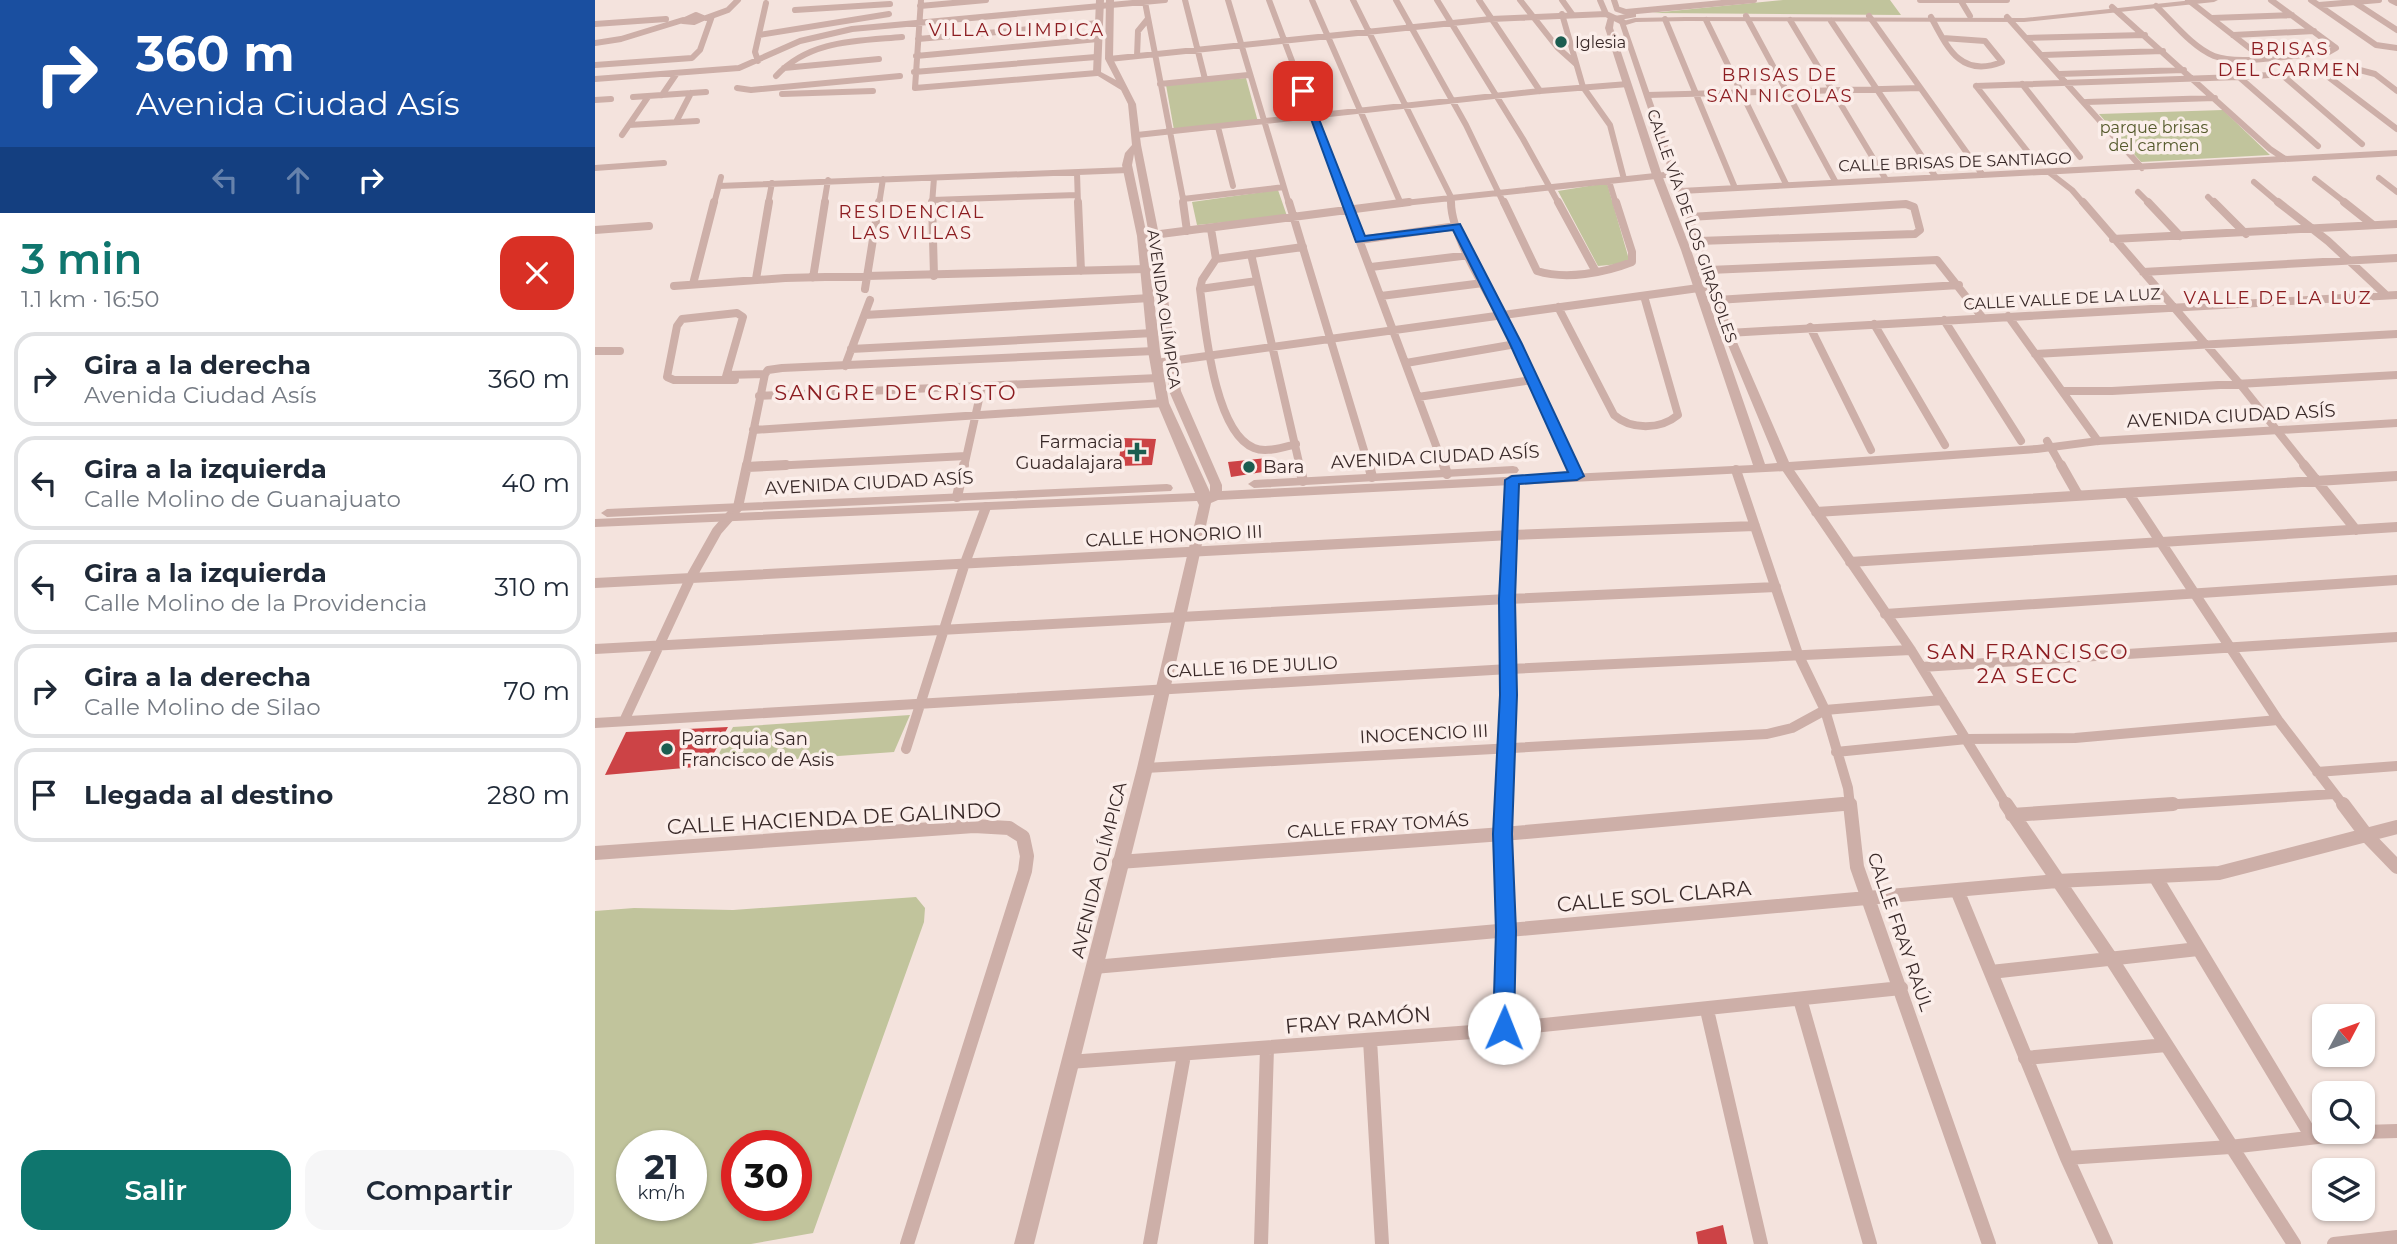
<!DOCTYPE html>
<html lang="es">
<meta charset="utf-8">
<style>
body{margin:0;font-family:Montserrat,sans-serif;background:#f6f6f7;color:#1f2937;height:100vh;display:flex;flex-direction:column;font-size:26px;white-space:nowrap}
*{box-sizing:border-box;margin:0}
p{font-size:23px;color:#747a83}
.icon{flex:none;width:38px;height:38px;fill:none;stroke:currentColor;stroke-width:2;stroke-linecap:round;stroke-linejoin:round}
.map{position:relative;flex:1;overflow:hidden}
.drawer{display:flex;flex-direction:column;background:#fff;width:595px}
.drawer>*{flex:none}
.hud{background:#1a4fa0;color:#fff;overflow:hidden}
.needle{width:46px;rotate:49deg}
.buttons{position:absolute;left:1717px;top:1004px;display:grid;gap:14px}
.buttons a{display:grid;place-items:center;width:63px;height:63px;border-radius:14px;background:#fff;box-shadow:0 2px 5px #0004;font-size:35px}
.speed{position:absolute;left:21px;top:1130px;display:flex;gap:14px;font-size:35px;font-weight:700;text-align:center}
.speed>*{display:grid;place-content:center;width:91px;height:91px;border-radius:50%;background:#fff;box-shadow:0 2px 5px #0004;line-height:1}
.speed small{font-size:18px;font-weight:400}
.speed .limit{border:10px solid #d22;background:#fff;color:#111}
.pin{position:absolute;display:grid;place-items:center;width:60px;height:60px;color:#fff;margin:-30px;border-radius:14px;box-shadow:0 4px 10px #0006}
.me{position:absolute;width:77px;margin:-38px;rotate:1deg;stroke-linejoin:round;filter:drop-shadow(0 0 5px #0008)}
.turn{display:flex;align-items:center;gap:24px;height:147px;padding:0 21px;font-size:32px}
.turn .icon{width:91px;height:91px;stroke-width:2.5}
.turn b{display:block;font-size:49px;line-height:60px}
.lanes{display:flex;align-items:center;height:66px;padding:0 21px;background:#0003;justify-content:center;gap:35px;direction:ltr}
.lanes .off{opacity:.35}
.round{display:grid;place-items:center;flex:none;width:74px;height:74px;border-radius:21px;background:#f6f6f7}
.overview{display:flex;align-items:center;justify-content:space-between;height:119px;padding:0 21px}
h1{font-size:42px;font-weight:600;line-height:52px;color:#0f766e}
.action{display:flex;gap:14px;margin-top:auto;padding:14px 21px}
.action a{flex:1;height:80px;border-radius:21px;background:#0f766e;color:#fff;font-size:28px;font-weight:600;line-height:80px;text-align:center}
.action a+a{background:#f6f6f7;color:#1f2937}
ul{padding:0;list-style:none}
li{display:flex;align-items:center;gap:21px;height:94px;margin:0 14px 10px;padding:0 7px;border:4px solid #e0e1e3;border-radius:21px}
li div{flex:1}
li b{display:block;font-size:26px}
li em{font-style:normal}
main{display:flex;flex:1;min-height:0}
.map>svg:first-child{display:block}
.green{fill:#c1c49c;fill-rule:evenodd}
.building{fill:#cc4346}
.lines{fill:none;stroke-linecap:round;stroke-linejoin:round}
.minor-far3{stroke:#cdafa8;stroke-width:6}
.minor-far2{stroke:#cdafa8;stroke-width:8}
.minor-far1{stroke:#cdafa8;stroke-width:10}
.minor{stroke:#cdafa8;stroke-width:14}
.tertiary{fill:#cdafa8;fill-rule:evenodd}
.route{fill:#1a73e8;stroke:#114b97;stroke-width:2}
.poi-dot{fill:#1c5d50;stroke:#fbeeea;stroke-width:2.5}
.labels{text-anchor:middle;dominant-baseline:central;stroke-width:7;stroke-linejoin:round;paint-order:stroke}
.far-poi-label{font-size:16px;fill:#392928;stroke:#fbeeea;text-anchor:start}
.far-park-label{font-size:16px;fill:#54592b;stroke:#fbeeea}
.far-street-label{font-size:16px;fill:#392928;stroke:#fbeeea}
.far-quarter-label{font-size:18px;letter-spacing:2px;fill:#8c1d21;stroke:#fbeeea}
.street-label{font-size:18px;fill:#392928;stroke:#fbeeea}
.poi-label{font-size:18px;fill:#392928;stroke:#fbeeea;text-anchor:start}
.quarter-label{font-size:21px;letter-spacing:2px;fill:#8c1d21;stroke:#fbeeea}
.near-street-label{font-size:21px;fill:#392928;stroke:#fbeeea}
</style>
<main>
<section class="drawer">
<div class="hud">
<div class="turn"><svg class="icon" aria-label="right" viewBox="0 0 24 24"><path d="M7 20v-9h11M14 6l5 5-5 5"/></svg><div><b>360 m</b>Avenida Ciudad Asís</div></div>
<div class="lanes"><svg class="icon off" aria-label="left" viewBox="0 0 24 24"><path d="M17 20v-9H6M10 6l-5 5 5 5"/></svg><svg class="icon off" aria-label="ahead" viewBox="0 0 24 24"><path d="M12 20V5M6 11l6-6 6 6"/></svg><svg class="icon" aria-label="right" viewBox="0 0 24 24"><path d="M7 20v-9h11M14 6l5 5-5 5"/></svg></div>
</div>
<div class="overview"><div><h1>3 min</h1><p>1.1 km · 16:50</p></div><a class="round" style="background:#d93025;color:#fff"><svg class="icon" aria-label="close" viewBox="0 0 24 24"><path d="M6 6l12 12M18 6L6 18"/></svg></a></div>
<ul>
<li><svg class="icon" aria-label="right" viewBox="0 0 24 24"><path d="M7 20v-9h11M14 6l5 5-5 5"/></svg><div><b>Gira a la derecha</b><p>Avenida Ciudad Asís</p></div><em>360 m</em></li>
<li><svg class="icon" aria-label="left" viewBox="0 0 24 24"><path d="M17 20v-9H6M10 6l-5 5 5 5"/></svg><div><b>Gira a la izquierda</b><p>Calle Molino de Guanajuato</p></div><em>40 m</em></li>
<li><svg class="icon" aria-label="left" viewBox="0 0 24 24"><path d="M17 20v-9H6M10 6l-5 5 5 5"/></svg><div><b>Gira a la izquierda</b><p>Calle Molino de la Providencia</p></div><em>310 m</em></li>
<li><svg class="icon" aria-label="right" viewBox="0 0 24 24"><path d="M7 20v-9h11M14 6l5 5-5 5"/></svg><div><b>Gira a la derecha</b><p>Calle Molino de Silao</p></div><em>70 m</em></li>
<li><svg class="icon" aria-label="arrive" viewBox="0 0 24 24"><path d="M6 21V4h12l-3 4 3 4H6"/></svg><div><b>Llegada al destino</b></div><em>280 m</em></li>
</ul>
<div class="action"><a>Salir</a><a>Compartir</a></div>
</section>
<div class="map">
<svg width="1802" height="1244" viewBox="0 0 1802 1244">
<rect width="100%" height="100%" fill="#f4e3dd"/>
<path class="green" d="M 1188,0 L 1295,0 L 1306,15 L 1057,13 Z
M 651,78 L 663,122 L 579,130 L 571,85 Z
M 1628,110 L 1675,155 L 1546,162 L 1504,114 Z
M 1012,183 L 1035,263 L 1003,266 L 963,191 Z
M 683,190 L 692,216 L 602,225 L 597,202 Z
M 315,715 L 299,752 L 118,765 L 138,727 Z
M 321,897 L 330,908 L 329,922 L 218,1233 L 156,1244 L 0,1244 L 0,911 L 39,908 L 138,910 ZM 37,1146 L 96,1146 L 96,1206 L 37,1206 ZM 142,1146 L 201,1146 L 201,1206 L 142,1206 Z"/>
<path class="building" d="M 527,438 L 561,439 L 557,465 L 523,466 Z
M 672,458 L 674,471 L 636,477 L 633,462 Z
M 133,727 L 112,766 L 10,775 L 31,732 Z
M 1128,1225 L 1132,1244 L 1103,1244 L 1101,1232 Z"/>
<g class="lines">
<path class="minor-far3" d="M 326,0 L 320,88 L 502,73
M 590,0 L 610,79
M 633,0 L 694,204
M 674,0 L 751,204
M 717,0 L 806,204
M 758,0 L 856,197 L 856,204
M 801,0 L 871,125 L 909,204
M 842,0 L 928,139 L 964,204
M 884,0 L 945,91
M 925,0 L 962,47 L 981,64
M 967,0 L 977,14
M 1005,0 L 1011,14 L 1028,22
M 1019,0 L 1022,9 L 1031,12 L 1159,0
M 1325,0 L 1412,0
M 1593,0 L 1666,57
M 1716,0 L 1781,45 L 1802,48
M 1796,0 L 1802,3
M 1366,1 L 1375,16
M 550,2 L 589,204
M 1759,2 L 1802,30
M 1724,5 L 1784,0
M 325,6 L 391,0
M 1561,6 C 1578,22 1597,47 1619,56 C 1645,66 1705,54 1734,52 L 1741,48 L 1676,0
M 1517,7 L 1675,149 L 1690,159
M 200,10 L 295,4
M 967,14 L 988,87 L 1015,125 L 1029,179
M 101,15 L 108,18 L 99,22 L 88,21 Z
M 1151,16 L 1240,181
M 1274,16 L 1387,174
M 1336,17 C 1353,49 1366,78 1407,62 L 1390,41 L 1348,38
M 1412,17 L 1547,168
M 111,18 L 133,10 L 143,0
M 1617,18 L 1697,15
M 1070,19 L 1140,188
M 1111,20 L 1191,184
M 1195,20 L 1290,178
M 1236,21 L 1340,176
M 0,24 L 71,19
M 164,35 L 294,14
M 1638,35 L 1719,31
M 1431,38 L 1550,35
M 323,39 L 504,23
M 0,43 L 26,39 L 88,20
M 1448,55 L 1568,51
M 321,56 L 503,39
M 542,56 L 543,31 L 552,20
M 514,59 L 896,19 L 1011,14
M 163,61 L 160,52 L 171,3
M 0,65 L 97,58 L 105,50 L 117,16
M 189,68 L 284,59
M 319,72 L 501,57
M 1727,72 L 1802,129
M 1464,74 L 1589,70
M 1686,74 L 1767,144
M 181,76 C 214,40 261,41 307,37
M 1644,77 L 1723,146
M 0,79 L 144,68 L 205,41 L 257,29 L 570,0
M 565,84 L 653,75
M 1427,84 L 1485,157
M 1381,86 L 1644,77 L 1761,69 L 1780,74 L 1802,91
M 1381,86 L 1440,161
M 142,88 L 156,90 L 305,76
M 187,94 L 278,91
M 67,95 L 82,73
M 1052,95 L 1325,88
M 38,97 L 111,92
M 0,100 L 16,99
M 1491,102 L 1620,98
M 81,122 L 96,93
M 34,125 L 102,121
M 623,127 L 638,186
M 27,135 L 53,97
M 542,135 L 945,91 L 1033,84
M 0,168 L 69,163
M 482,173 L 483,204
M 1455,173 L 1477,190 L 1489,204
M 1784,178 L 1802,192
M 1720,179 L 1752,204
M 1014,181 L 1021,204
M 1659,182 L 1685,204
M 124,186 L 533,170
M 1086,191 L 1802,153
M 1543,192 L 1555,204
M 1613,197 L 1620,204
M 588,199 L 689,187
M 337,200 L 482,195
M 119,204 L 126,177
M 173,204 L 177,183
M 229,204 L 233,180
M 284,204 L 288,179
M 337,204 L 339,178
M 800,204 L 1079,174"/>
<path class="minor-far2" d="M 337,202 L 339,276
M 483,202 L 486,271
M 588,202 L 592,231
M 694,202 L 774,467
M 750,202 L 849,467
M 856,202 C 856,241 903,308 921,344 C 942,384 956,427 977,467
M 909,202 L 942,271 C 971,280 1009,273 1037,262 L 1037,252 L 1021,202
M 963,202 L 1000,270
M 1488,202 L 1645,384 L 1711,467
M 1553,202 L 1585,236
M 1619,202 L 1651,234
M 1683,202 L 1733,241 L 1791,295
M 1749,202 L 1778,225
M 1095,217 L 1311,204 L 1319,207 L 1325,230 L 1320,234 L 1103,241
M 616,229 L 621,259 L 607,280 L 605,289 C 610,326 619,432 659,448 C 671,453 689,447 701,444
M 0,230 L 54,226
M 550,236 L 814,202
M 1518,239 L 1802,224
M 765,240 L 861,226
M 656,254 L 705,467
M 621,259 L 708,247
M 776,267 L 875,255
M 1114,270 L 1342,260 L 1387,317
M 1548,272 L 1802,258
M 218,278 L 230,202
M 161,279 L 174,202
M 98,284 L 119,202
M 79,286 L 190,278 L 551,269
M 270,289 L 284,202
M 605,289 L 662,281
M 786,296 L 888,283
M 1122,300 L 1364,285
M 963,307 L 1019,415 C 1036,430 1065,430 1083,415 L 1049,296
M 142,313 L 148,317 L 130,380 L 79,380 L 72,377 L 82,326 L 87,319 Z
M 270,315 L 555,298
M 1413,316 L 1503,441
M 1349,320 L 1426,441
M 1279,324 L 1350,445
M 1215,327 L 1276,450
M 1133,333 L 1802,295
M 256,349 L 558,333
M 0,351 L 25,351
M 1440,354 L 1802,334
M 561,363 L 1118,286
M 811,363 L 921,344
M 250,366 L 275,300
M 132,375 L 170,374 L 173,370 L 187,368 L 559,351
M 130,380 L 140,380
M 1468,391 L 1517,391 L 1802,375
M 164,396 L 563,378
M 823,397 L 937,380
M 158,430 L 568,403
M 1452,441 L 1467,467
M 151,467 L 170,374
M 156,467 L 371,456
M 369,467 L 387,386"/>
<path class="minor-far1" d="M 704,465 L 708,481
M 774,465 L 777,477
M 849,465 L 852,474
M 976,465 L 982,476
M 1466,465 L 1483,495
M 1709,465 L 1761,530
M 152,467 L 191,465
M 1191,467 L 1316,650 L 1412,806
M 1141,470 L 1203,654 L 1230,710 L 1253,788 L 1255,806
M 1534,494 L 1683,720 L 1749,806
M 362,497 L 369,465
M 1221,512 L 1802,476
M 1255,562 L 1802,527
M 0,583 L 916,535 L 1160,526
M 1290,614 L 1802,580
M 0,649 L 912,599 L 1181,587
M 1327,667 L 1802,637
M 29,721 L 95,579 L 122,531 L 143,507 L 152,465
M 0,723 L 914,669 L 1316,650
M 311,749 L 370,563 L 391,507
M 1241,752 L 1372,739 L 1480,738 L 1683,720
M 550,768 L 1172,734 L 1197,728 L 1230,710 L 1347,700
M 1722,772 L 1802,766
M 909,806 L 912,599 L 917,480
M 1228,806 L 1254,804
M 1552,806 L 1739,794"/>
<path class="minor" d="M 1255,804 L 1262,867 L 1394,1244
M 1411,804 L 1517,960 L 1699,1244
M 1748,804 L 1772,836 L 1802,867
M 1417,815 L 1578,804
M 0,853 L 379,826 L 414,828 L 428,837 L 432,856 L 430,871 L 312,1244
M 524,862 L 908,834 L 1248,804
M 1561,878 L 1717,1137
M 1362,890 L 1472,1158 L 1511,1244
M 499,967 L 1462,881 L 1624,873 L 1802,827
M 1396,972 L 1603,949
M 1205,999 L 1275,1244
M 1112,1010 L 1166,1244
M 909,1028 L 909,804
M 775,1040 L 787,1244
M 1430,1058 L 1571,1045
M 474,1062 L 891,1031 L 1306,988
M 1768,1132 L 1802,1131
M 1472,1158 L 1635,1147 L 1766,1132
M 555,1244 L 589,1055
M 666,1244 L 672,1048
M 1739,1244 L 1802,1237"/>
<path class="tertiary" d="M 501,0 L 509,0 L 506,72 L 521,80 L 510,59 L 511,0 L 519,0 L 518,59 L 541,104 L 546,145 L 564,235 L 586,391 L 627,485 L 627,491 L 1158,465 L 1086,250 L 1057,175 L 1010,28 L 1013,17 L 1038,13 L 1041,13 L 1041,17 L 1019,21 L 1018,28 L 1067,175 L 1096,250 L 1170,464 L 1182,463 L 1128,333 L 1024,22 L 1040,18 L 1090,17 L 1429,18 L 1598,0 L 1623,0 L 1619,2 L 1429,22 L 1090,21 L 1041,22 L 1031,25 L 1138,333 L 1194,462 L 1442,445 L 1503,437 L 1802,419 L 1802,427 L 1503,445 L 1442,453 L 1191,471 L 623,500 L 616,503 L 558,768 L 439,1244 L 419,1244 L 542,768 L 604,505 L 602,501 L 0,527 L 0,519 L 600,493 L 562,403 L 553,351 L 542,236 L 527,165 L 530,153 L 537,145 L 533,104 L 526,90 L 498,73 ZM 539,154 L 554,235 L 574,391 L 615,485 L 615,492 L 574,403 L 565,351 L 552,236 L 537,165 Z
M 918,466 L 922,467 L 924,470 L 922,473 L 659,488 L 653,484 L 659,480 Z
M 572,484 L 576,485 L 578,488 L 576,491 L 12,517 L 6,513 L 12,509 Z"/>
</g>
<path class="route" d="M 705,89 L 713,91 L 770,236 L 865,224 L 927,344 L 989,476 L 982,480 L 924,484 L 920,599 L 922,695 L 917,834 L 921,931 L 919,1028 L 916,1035 L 909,1038 L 901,1035 L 898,1028 L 901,931 L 898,834 L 905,695 L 904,599 L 910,480 L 917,476 L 973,472 L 915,344 L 858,230 L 761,242 Z"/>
<g class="poi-dot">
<circle cx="966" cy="42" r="7"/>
<path d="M538.5 441.5h7v7h7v7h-7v7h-7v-7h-7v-7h7z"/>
<circle cx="654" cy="467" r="7"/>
<circle cx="72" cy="749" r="7"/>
</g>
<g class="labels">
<g class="far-poi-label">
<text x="980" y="42">Iglesia</text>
</g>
<g class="far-park-label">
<text x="1559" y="127">parque brisas<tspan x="1559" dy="18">del carmen</tspan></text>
</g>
<g class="far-street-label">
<text transform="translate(1360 162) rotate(-2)">CALLE BRISAS DE SANTIAGO</text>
<text transform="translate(1097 226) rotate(71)">CALLE VÍA DE LOS GIRASOLES</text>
<text transform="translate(1467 299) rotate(-3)">CALLE VALLE DE LA LUZ</text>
<text transform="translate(569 309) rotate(82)">AVENIDA OLÍMPICA</text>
</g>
<g class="far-quarter-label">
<text x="422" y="30">VILLA OLIMPICA</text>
<text x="1695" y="49">BRISAS<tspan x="1695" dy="21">DEL CARMEN</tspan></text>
<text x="1185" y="75">BRISAS DE<tspan x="1185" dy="21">SAN NICOLAS</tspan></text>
<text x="317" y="212">RESIDENCIAL<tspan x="317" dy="21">LAS VILLAS</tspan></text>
<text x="1683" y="298">VALLE DE LA LUZ</text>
</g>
<g class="street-label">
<text transform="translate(1636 416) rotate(-3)">AVENIDA CIUDAD ASÍS</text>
<text transform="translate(840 457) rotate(-3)">AVENIDA CIUDAD ASÍS</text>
<text transform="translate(274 483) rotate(-3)">AVENIDA CIUDAD ASÍS</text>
<text transform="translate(579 536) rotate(-3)">CALLE HONORIO III</text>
<text transform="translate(657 667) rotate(-3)">CALLE 16 DE JULIO</text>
<text transform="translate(829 734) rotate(-3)">INOCENCIO III</text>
<text transform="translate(783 826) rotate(-4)">CALLE FRAY TOMÁS</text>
<text transform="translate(504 870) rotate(-76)">AVENIDA OLÍMPICA</text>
<text transform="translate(1305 932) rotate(71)">CALLE FRAY RAÚL</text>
</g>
<g class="poi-label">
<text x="528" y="442" text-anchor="end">Farmacia<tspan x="528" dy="21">Guadalajara</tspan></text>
<text x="668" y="467">Bara</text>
<text x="86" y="739">Parroquia San<tspan x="86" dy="21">Francisco de Asis</tspan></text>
</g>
<g class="quarter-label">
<text x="301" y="392">SANGRE DE CRISTO</text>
<text x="1433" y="651">SAN FRANCISCO<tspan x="1433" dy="24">2A SECC</tspan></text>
</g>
<g class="near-street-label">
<text transform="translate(239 818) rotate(-3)">CALLE HACIENDA DE GALINDO</text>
<text transform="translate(1059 896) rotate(-5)">CALLE SOL CLARA</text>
<text transform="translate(763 1020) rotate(-5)">FRAY RAMÓN</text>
</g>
</g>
</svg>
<div class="buttons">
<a><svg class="needle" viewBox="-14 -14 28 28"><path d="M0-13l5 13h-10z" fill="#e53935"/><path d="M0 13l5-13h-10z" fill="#747a83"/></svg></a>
<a><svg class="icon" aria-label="search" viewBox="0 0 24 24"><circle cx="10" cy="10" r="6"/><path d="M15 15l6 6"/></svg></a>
<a><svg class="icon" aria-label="layers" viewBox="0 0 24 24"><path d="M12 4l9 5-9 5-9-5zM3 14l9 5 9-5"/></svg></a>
</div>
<div class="speed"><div>21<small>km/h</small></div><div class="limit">30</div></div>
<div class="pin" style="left:708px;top:91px;background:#d93025"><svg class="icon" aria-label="arrive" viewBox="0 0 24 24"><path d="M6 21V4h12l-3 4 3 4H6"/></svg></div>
<svg class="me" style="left:909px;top:1028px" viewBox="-20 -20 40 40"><circle r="19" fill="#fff"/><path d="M0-13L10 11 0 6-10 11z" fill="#1a73e8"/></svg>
</div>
</main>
